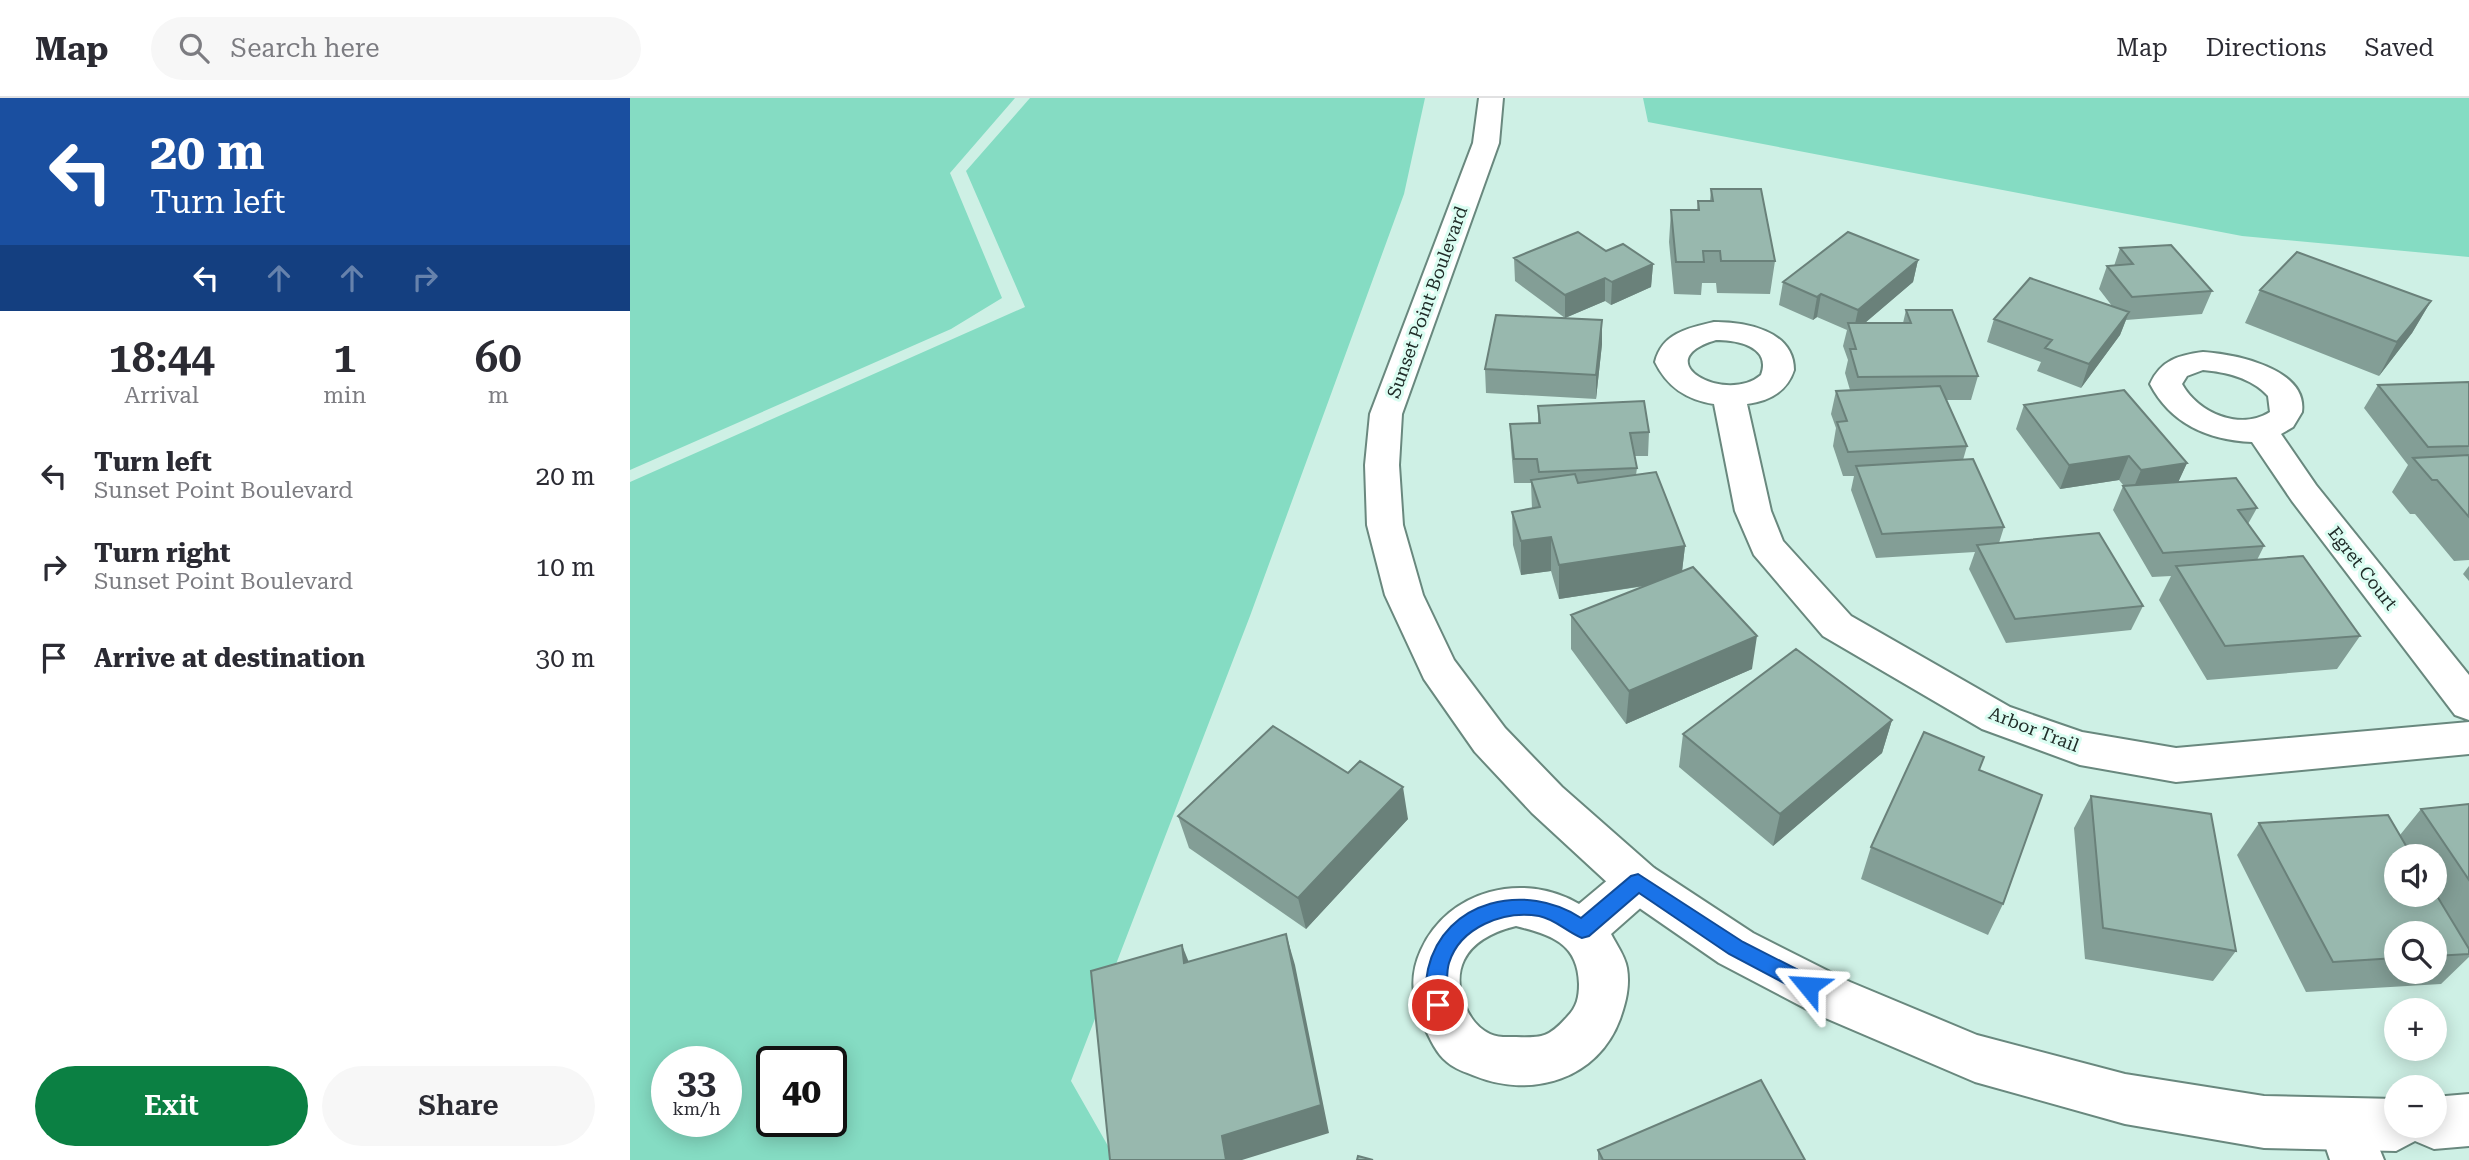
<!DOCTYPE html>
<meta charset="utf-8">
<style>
body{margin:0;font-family:"Roboto Serif",serif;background:#f7f7f7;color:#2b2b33;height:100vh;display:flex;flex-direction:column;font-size:26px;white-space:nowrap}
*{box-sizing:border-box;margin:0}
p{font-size:23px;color:#7c7c81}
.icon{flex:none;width:38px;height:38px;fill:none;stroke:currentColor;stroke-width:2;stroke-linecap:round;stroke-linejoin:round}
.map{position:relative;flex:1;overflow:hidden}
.drawer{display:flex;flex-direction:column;background:#fff;width:630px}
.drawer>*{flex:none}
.top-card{background:#1a4fa0;color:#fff;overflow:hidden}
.tools{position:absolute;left:1754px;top:746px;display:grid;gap:14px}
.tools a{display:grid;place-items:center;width:63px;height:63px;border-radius:50%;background:#fff;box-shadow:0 4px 18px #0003;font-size:35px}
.speed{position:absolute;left:21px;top:948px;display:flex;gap:14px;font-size:35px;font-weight:700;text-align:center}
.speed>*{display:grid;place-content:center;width:91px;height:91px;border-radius:50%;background:#fff;box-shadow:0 4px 18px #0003;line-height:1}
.speed small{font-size:18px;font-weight:400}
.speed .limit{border:4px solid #111;border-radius:10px;background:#fff;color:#111}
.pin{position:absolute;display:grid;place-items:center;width:60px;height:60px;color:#fff;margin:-30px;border:4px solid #fff;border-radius:50%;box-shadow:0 2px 7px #0007}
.me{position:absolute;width:77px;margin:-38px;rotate:297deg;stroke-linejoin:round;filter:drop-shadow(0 0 5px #0008)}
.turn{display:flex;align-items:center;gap:24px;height:147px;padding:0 35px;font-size:32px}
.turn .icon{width:91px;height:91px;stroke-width:2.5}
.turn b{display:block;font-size:49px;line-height:60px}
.lanes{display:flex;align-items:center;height:66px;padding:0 35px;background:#0003;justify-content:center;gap:35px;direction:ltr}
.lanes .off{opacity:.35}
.eta{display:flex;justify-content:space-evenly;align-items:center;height:119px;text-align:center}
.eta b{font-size:42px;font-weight:600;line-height:49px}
.primary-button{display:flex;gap:14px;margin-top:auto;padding:14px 35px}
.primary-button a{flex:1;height:80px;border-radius:42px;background:#0b8043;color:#fff;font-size:28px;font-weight:600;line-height:80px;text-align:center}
.primary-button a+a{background:#f7f7f7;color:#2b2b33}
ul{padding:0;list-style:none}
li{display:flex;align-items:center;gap:21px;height:91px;padding:0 35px}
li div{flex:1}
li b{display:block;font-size:26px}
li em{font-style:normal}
header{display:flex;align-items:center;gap:42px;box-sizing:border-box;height:98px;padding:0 35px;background:#fff;border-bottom:2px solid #e1e1e2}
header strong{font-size:33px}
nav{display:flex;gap:38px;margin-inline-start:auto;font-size:24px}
.search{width:490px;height:63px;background:#f7f7f7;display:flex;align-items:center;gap:18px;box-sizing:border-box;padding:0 24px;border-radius:38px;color:#7c7c81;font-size:26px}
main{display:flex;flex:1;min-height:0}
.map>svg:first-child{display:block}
.green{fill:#85dcc3;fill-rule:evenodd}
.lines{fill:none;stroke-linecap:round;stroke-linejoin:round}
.minor-casing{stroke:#69887e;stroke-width:4}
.tertiary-casing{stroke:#69887e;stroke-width:4}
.minor{fill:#fff;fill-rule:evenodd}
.tertiary{fill:#fff;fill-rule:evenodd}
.wall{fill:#839e96;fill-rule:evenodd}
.shaded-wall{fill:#6a817a}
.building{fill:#98b8ae;stroke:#6a817a;stroke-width:2}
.route{fill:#1a73e8;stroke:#114b97;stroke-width:2}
.labels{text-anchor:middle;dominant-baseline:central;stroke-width:6;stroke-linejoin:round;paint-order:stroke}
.street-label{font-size:18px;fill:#202c28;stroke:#dbfdf2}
</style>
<header>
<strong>Map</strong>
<div class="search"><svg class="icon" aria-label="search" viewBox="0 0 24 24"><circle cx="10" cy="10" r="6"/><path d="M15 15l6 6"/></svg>Search here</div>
<nav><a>Map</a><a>Directions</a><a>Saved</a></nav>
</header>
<main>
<section class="drawer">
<div class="top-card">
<div class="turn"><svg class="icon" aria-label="left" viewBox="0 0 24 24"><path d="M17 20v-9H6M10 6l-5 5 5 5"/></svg><div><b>20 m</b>Turn left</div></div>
<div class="lanes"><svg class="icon" aria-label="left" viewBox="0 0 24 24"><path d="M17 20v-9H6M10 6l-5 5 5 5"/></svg><svg class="icon off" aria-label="ahead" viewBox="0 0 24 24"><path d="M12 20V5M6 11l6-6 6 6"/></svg><svg class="icon off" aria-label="ahead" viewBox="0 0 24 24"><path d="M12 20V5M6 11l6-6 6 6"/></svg><svg class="icon off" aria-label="right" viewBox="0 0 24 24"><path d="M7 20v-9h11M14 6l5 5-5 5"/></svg></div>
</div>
<div class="eta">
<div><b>18:44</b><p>Arrival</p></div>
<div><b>1</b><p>min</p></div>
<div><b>60</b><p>m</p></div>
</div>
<ul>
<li><svg class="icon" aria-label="left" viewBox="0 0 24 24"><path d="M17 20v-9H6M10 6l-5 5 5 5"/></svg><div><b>Turn left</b><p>Sunset Point Boulevard</p></div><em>20 m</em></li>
<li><svg class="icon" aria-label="right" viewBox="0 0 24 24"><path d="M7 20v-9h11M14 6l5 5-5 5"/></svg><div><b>Turn right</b><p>Sunset Point Boulevard</p></div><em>10 m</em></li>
<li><svg class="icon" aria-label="arrive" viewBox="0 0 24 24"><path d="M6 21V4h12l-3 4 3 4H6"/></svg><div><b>Arrive at destination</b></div><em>30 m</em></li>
</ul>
<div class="primary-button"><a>Exit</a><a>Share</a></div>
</section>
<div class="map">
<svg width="1839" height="1062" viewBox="0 0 1839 1062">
<rect width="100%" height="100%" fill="#cef0e5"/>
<path class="green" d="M 0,0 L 385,0 L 320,75 L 372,200 L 321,231 L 0,372 Z
M 400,0 L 795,0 L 774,96 L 620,518 L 441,983 L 486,1062 L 0,1062 L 0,384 L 395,209 L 336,73 ZM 37,964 L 96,964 L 96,1024 L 37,1024 ZM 142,964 L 201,964 L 201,1024 L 142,1024 Z
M 1013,0 L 1839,0 L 1839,159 L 1612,138 L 1018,24 Z"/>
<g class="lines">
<defs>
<path id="minor" d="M 1084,224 C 1115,224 1164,232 1164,272 C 1157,294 1139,303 1117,306 L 1141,413 L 1153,443 L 1221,518 L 1380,609 L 1452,634 L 1546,650 L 1839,624 L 1839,656 L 1546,684 L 1450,667 L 1352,631 L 1193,538 L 1124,457 L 1105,413 L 1084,306 C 1057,302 1037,289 1025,264 C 1032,235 1058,230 1084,224 ZM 1086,242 C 1106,242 1142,248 1131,277 C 1096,307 1015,263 1086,242 Z
M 1573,254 C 1604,256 1678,270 1672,314 L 1663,329 L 1651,336 L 1686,387 L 1839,577 L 1839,622 L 1825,617 L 1662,403 L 1622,344 C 1578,342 1541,326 1520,286 C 1531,262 1549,257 1573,254 ZM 1573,272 C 1596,274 1622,280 1638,298 L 1640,314 C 1610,333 1568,315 1552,286 L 1557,278 Z
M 1008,764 L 1024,770 L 1031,784 L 1024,798 L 981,836 C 986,846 995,858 997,870 C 1000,888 996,904 990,921 C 968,981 902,1001 845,978 C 835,974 825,971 817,964 C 806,955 800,941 794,928 C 782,902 779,878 791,852 C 818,792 893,773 949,806 L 992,770 ZM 886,828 C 921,837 948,845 949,886 C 949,899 947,909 937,919 C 919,939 913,940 886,939 C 878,939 868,940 860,936 C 836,925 822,886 834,862 C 844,842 866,833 886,828 Z
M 1714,1000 L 1732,1008 L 1754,1062 L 1700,1062 L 1688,1026 L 1696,1008 Z"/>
<path id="tertiary" d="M 849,0 L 873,0 L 869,45 L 772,316 L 769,367 L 773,427 L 793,497 L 824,562 L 875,630 L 932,689 L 1024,770 L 1123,835 L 1220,884 L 1347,937 L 1495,976 L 1634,998 L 1766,1001 L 1766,1027 L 1804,1027 L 1804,999 L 1839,996 L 1839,1048 L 1804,1051 L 1785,1043 L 1766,1053 L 1634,1050 L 1495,1026 L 1345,984 L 1186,916 L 1089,865 L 992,798 L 902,715 L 845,654 L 794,581 L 755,497 L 737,427 L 735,367 L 740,316 L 843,45 Z"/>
</defs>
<use href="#minor" class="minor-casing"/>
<use href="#tertiary" class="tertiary-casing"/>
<use href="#minor" class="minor"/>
<use href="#tertiary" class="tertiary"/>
</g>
<path class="wall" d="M 1081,91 L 1145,163 L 1140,196 L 1087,195 L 1086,185 L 1072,185 L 1071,197 L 1044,196 L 1039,144 L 1041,112 L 1067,112 L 1068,103 L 1080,103 Z
M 1490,150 L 1582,193 L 1572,216 L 1496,222 L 1490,237 L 1451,290 L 1407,273 L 1411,264 L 1357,244 L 1364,221 L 1482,208 L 1469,191 L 1477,168 L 1484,168 Z
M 976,153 L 1023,166 L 1021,189 L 981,207 L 975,203 L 935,220 L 972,246 L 966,301 L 856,295 L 855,271 L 935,220 L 885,183 L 884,160 Z
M 1288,162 L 1283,184 L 1235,225 L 1273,225 L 1276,212 L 1348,278 L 1341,302 L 1316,302 L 1337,348 L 1333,362 L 1374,429 L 1369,445 L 1513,508 L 1501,532 L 1376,545 L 1339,471 L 1345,454 L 1246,460 L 1221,392 L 1224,378 L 1213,378 L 1203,348 L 1206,330 L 1201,316 L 1206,293 L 1220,292 L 1215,275 L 1218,262 L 1213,248 L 1217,232 L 1187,219 L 1183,222 L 1149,207 L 1153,184 Z
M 1630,192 L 1801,203 L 1782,235 L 1749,278 L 1615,225 Z
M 1839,284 L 1839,462 L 1824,463 L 1785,416 L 1780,416 L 1762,394 L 1778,367 L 1734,310 L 1748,287 Z
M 1394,307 L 1557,365 L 1548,384 L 1627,410 L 1618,426 L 1634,448 L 1627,462 L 1730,538 L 1707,571 L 1577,582 L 1529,502 L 1541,478 L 1522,479 L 1483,412 L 1493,388 L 1494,388 L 1489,382 L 1430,391 L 1386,331 Z
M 908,308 L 1019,334 L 1018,358 L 1004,358 L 1007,370 L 1006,377 L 1055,448 L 1052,473 L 1122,571 L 996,626 L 941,551 L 941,517 L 1015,488 L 929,501 L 921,473 L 891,477 L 883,447 L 882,414 L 902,411 L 901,385 L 884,385 L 881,350 L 880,326 L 908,325 Z
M 1839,468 L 1839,483 L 1833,476 Z
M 1262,622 L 1252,655 L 1143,748 L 1049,669 L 1053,636 Z
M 1349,672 L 1373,806 L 1358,837 L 1231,781 L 1241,749 Z
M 718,675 L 778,721 L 676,831 L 559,750 L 548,718 Z
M 1461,698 L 1606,853 L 1583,883 L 1455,861 L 1444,730 Z
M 1839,706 L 1839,859 L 1811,886 L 1676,894 L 1607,757 L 1629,725 L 1770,737 L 1791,711 ZM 1766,758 L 1804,758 L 1804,796 ZM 1766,835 L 1804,858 L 1804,873 L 1766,873 Z
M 968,1052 L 1175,1062 L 968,1062 Z"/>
<path class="shaded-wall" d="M 1288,162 L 1283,184 L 1223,235 L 1228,212 Z
M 1023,166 L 1021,189 L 981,207 L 982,184 Z
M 975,180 L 975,203 L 935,220 L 935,197 Z
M 1191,196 L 1187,219 L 1183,222 L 1187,199 Z
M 1801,203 L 1782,235 L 1749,278 L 1767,244 Z
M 1499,214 L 1490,237 L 1451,290 L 1459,266 Z
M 972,222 L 972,246 L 966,301 L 966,277 Z
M 1499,358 L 1489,382 L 1430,391 L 1439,367 Z
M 1557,365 L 1546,389 L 1501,396 L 1511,372 Z
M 921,439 L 921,473 L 891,477 L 891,443 Z
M 1055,448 L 1051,482 L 929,501 L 929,467 Z
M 1127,538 L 1122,571 L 996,626 L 999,593 Z
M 1262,622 L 1252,655 L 1143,748 L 1150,716 Z
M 773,689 L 778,721 L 676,831 L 668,800 Z
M 656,836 L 665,867 L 699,1035 L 612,1062 L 596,1062 L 592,1038 Z
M 552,847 L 564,877 L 554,865 Z"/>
<path class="building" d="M 1081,91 L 1131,91 L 1145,163 L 1091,163 L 1090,153 L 1073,153 L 1074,164 L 1046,164 L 1041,112 L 1069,112 L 1068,103 L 1083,103 Z
M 948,134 L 976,153 L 993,146 L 1023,166 L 982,184 L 975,180 L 935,197 L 884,160 Z
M 1218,134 L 1288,162 L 1228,212 L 1191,196 L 1187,199 L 1153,184 Z
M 1541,147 L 1582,193 L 1502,199 L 1477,168 L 1503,166 L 1490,150 Z
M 1667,154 L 1801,203 L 1767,244 L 1630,192 Z
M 1400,180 L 1499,214 L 1459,266 L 1415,250 L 1422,242 L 1364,221 Z
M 1276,212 L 1322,212 L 1348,278 L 1228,279 L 1220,251 L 1226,251 L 1218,225 L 1281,225 Z
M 866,217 L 972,222 L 966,277 L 855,271 Z
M 1839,284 L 1839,348 L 1798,349 L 1748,287 Z
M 1310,288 L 1337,348 L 1218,354 L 1207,324 L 1217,323 L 1206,293 Z
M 1494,292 L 1557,365 L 1511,372 L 1499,358 L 1439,367 L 1394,307 Z
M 1014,303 L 1019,334 L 1000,335 L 1007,370 L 909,374 L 907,361 L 884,361 L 880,326 L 910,325 L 908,308 Z
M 1839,357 L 1839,419 L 1807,382 L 1802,382 L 1783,360 Z
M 1343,361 L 1374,429 L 1252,436 L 1226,368 Z
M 1026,374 L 1055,448 L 929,467 L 921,439 L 891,443 L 882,414 L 910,409 L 901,382 L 945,376 L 948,385 Z
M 1606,380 L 1627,410 L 1608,412 L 1634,448 L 1533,455 L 1493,388 Z
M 1469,435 L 1513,508 L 1385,521 L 1347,447 Z
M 1673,458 L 1730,538 L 1595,548 L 1546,468 Z
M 1063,469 L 1127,538 L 999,593 L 941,517 Z
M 1166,551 L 1262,622 L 1150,716 L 1053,636 Z
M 643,628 L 718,675 L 730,663 L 773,689 L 668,800 L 548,718 Z
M 1294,634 L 1354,659 L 1349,672 L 1412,697 L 1373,806 L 1241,749 Z
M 1461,698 L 1581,716 L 1606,853 L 1473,830 Z
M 1839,706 L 1839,782 L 1791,711 Z
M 1758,717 L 1782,758 L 1766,758 L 1766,796 L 1804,796 L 1804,793 L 1839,851 L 1839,856 L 1804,858 L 1804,835 L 1766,835 L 1766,860 L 1703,864 L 1629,725 Z
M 656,836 L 691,1007 L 592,1038 L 596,1062 L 480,1062 L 461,873 L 552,847 L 554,865 Z
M 1131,982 L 1175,1062 L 973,1062 L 968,1052 Z
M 728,1058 L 743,1062 L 727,1062 Z"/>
<path class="route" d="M 1008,776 L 1113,844 L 1186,881 L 1188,888 L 1186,894 L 1178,897 L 1171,894 L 1099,856 L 1009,795 L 959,838 L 952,840 C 937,834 925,821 909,818 C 874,812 830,829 819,865 C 814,881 821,899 815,914 L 808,916 L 800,914 C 795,900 795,885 798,871 C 814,801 897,784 951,820 L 1001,778 Z"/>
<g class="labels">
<g class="street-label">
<text transform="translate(797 204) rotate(-70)">Sunset Point Boulevard</text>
<text transform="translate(1733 470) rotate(52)">Egret Court</text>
<text transform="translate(1404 631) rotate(21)">Arbor Trail</text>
</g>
</g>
</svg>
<div class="tools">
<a><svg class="icon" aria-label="sound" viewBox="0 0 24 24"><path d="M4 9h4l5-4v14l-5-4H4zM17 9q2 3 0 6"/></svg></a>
<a><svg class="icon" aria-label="search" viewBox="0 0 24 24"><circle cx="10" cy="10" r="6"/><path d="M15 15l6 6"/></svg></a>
<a>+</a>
<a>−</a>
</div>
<div class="speed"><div>33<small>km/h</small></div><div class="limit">40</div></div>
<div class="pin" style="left:808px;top:907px;background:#d93025"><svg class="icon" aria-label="arrive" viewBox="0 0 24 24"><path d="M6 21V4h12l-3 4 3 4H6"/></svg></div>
<svg class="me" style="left:1178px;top:888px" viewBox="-20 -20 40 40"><path d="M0-17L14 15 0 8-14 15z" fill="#1a73e8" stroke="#fff" stroke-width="4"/></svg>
</div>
</main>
